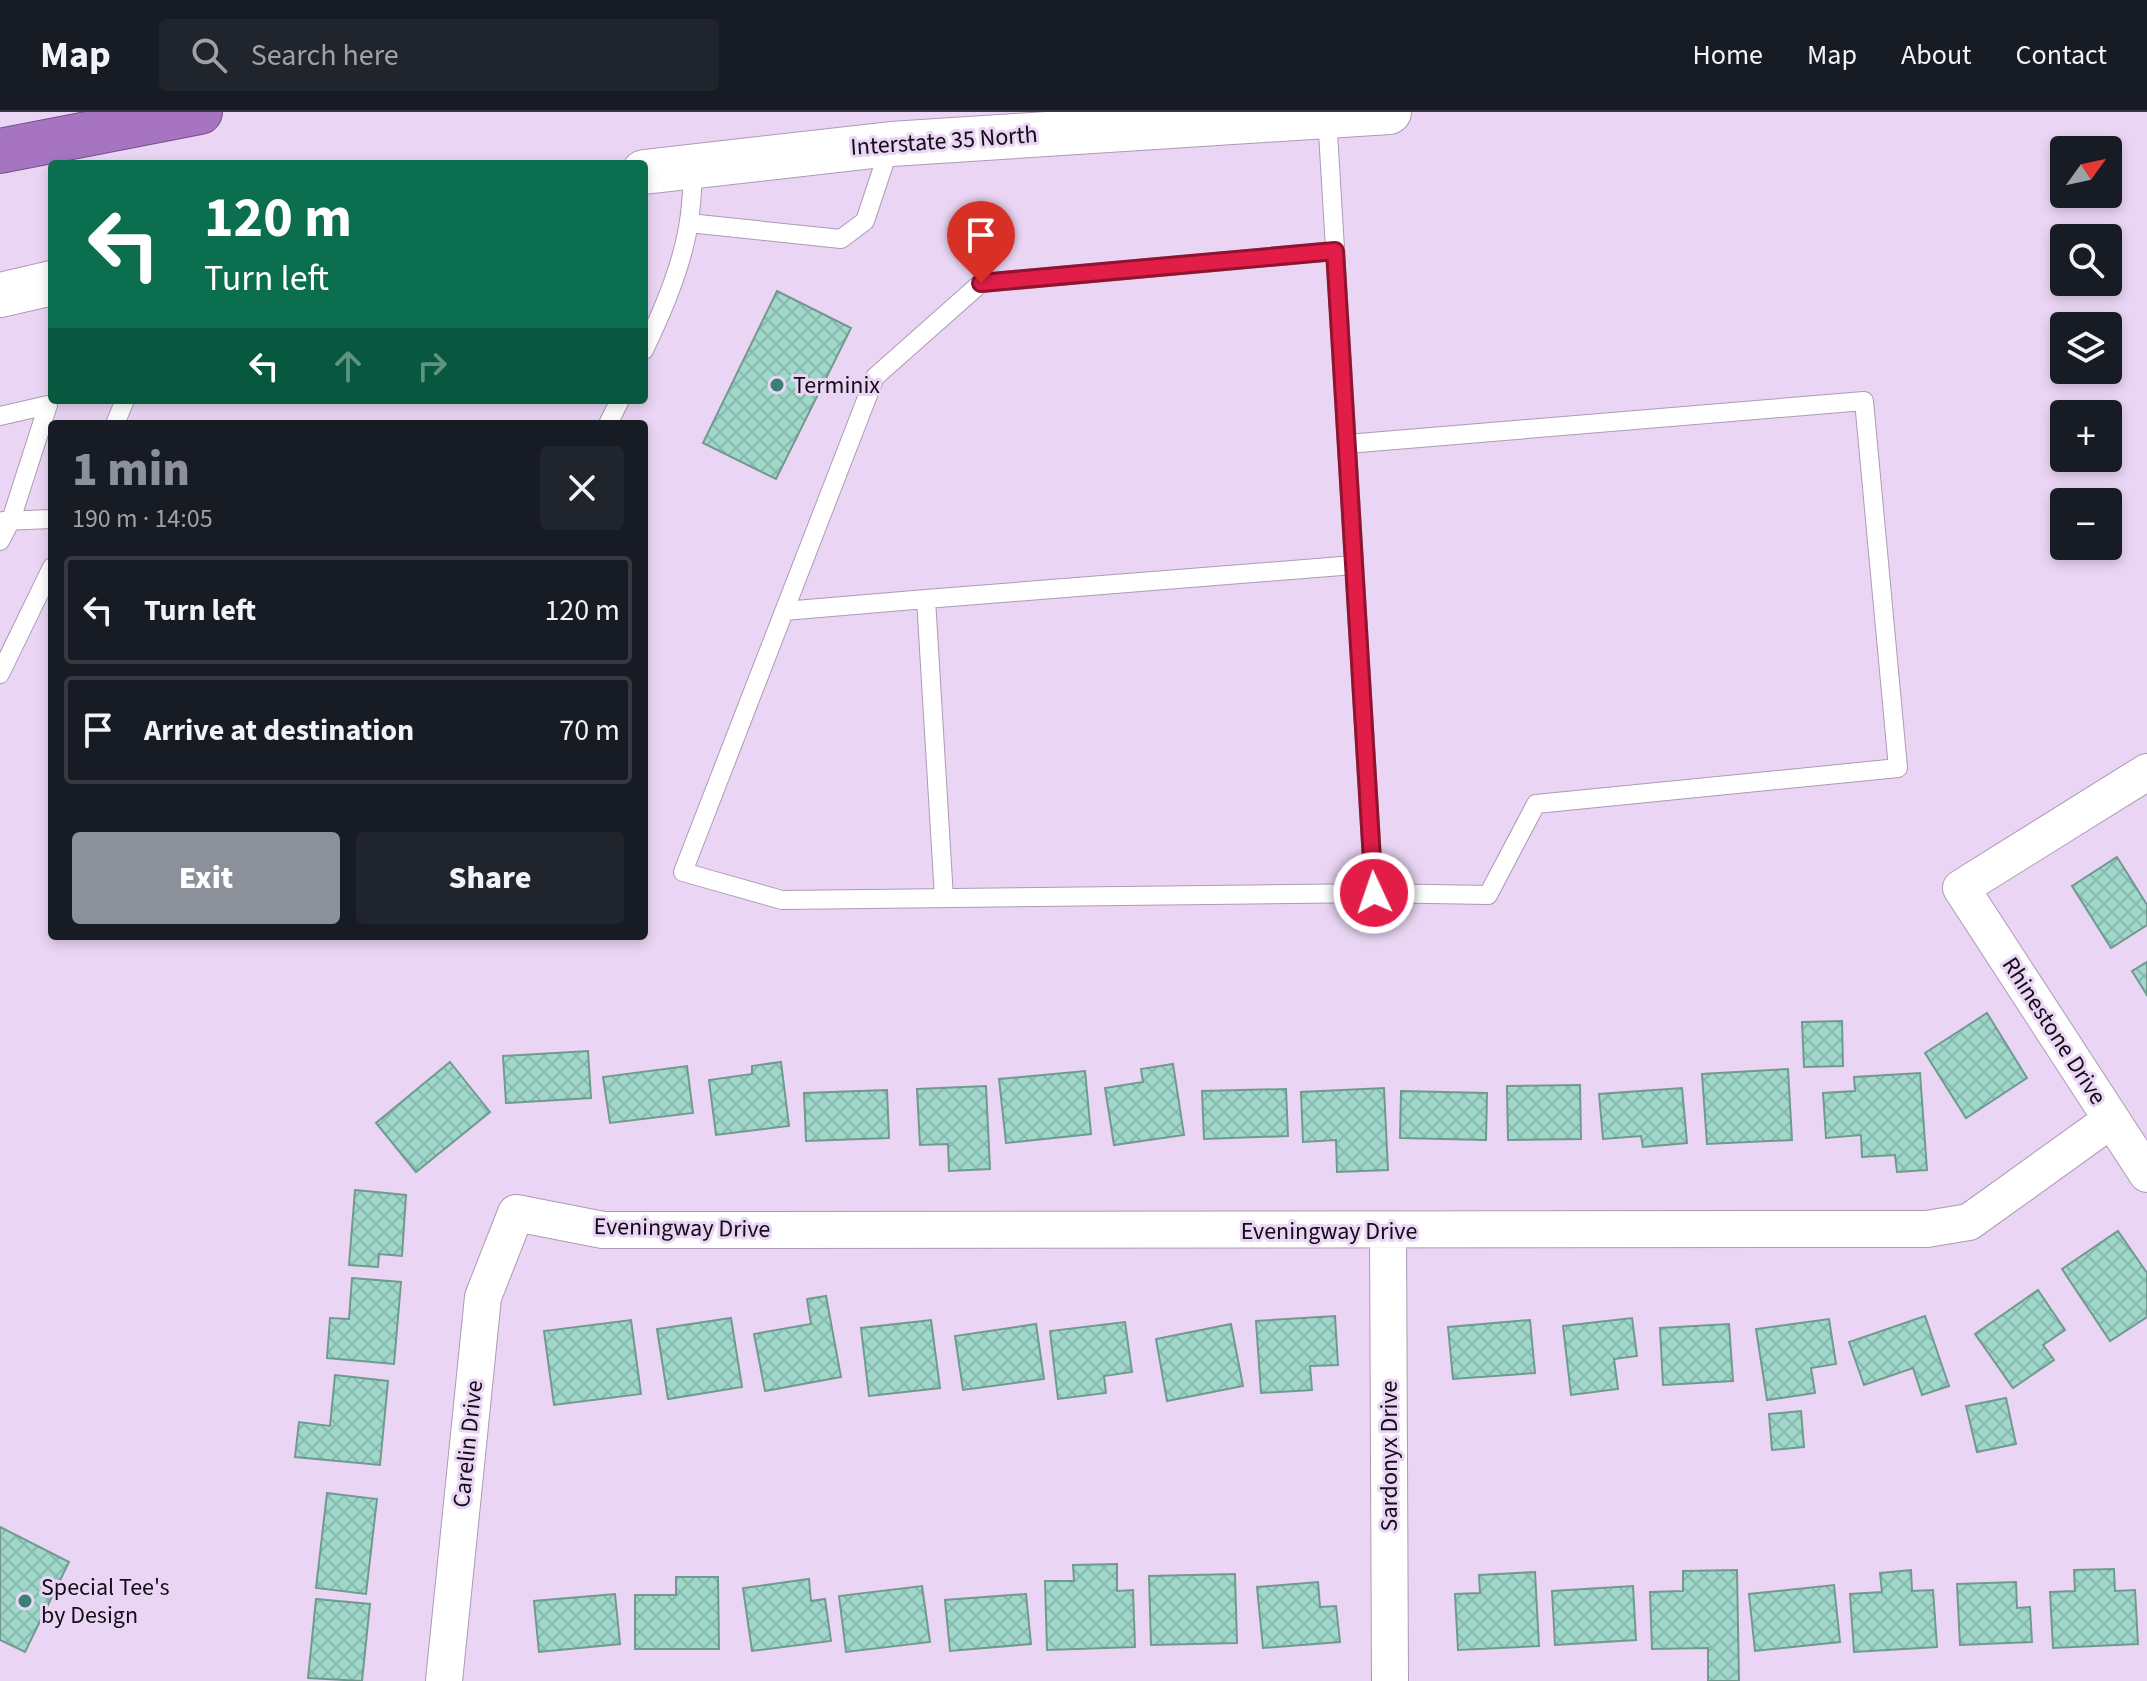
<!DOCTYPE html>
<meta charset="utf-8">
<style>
body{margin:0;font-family:"Source Sans 3",sans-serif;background:#20242c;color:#f1f3f6;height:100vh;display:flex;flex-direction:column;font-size:30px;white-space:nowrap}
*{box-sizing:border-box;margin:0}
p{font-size:26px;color:#9ea1a6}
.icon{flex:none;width:44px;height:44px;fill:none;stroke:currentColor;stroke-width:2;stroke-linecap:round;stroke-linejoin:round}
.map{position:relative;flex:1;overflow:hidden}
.sheet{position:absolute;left:48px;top:308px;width:600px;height:520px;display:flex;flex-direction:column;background:#171b24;border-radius:8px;box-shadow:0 4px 12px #0003}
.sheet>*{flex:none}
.banner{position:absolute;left:48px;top:48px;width:600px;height:244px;border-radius:8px;box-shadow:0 4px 12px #0003;background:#0b6e4f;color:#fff;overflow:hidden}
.needle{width:52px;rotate:57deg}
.controls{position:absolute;left:2050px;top:24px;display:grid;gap:16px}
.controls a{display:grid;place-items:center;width:72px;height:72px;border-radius:8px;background:#171b24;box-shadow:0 4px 12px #0003;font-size:40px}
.pin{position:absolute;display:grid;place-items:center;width:68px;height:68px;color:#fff;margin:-82px -34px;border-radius:50% 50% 50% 0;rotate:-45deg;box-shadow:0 0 8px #0007}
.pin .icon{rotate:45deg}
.me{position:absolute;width:88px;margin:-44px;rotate:357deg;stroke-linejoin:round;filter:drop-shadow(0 0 6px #0008)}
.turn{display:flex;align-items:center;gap:28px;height:168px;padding:0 24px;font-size:36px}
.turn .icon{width:104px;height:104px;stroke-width:2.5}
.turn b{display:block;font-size:56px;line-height:68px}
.lanes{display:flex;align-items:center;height:76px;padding:0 24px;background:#0003;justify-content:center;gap:40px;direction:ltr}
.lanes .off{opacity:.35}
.round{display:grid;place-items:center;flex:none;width:84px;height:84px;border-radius:8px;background:#20242c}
.summary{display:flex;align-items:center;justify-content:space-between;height:136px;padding:0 24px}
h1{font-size:48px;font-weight:800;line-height:60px;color:#8c9099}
.cta{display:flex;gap:16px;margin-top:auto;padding:16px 24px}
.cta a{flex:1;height:92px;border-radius:8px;background:#8c9099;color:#fff;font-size:32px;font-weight:800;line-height:92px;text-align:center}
.cta a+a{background:#20242c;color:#f1f3f6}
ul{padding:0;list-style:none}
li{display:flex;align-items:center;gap:24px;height:108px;margin:0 16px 12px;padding:0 8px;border:4px solid #363941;border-radius:8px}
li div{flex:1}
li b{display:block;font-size:30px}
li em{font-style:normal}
header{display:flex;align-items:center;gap:48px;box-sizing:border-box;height:112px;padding:0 40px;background:#171b24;border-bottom:2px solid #363941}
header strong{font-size:38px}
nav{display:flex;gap:44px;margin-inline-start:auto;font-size:28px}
.search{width:560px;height:72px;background:#20242c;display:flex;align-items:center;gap:20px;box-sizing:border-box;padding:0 28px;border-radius:8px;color:#9ea1a6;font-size:30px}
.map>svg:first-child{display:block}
.building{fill:url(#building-cross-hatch);stroke:#72998f;stroke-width:2}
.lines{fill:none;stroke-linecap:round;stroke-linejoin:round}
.lane-casing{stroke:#ad9ab6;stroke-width:20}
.street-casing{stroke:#ad9ab6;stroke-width:38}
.secondary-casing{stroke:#ad9ab6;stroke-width:46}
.highway-casing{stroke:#735086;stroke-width:46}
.lane{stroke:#fff;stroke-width:18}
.street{stroke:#fff;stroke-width:36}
.secondary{stroke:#fff;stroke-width:44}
.highway{stroke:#a774c1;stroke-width:44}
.route-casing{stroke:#92132f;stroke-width:20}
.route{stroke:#e11d48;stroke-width:14}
.poi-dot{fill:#3c7f71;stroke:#ead6f4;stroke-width:3}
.labels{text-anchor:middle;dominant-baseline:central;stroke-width:6;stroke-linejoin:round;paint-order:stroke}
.street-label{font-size:24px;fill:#130d17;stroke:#ead6f4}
.poi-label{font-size:24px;fill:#130d17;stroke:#ead6f4;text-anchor:start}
</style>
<header>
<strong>Map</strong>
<div class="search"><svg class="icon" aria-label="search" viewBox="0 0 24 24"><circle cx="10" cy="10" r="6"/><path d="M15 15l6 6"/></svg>Search here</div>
<nav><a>Home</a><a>Map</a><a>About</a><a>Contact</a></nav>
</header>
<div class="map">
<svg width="2147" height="1569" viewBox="0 0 2147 1569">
<defs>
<pattern id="building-cross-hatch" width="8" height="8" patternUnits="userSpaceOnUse" patternTransform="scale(2)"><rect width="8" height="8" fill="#9fd8ca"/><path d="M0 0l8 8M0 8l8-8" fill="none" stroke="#88b8ad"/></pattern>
</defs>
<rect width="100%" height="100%" fill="#ead6f4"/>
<path class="building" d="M 777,179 L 851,216 L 776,367 L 703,331 Z
M 2117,745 L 2147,793 L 2147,813 L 2111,836 L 2072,774 Z
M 2147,850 L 2147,883 L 2132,859 Z
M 1987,901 L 2027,966 L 1966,1006 L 1925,941 Z
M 1842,909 L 1843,954 L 1804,955 L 1802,910 Z
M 588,939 L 591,986 L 506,991 L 503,944 Z
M 450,950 L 490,1000 L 416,1060 L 376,1011 Z
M 781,950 L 789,1014 L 716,1023 L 709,968 L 752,962 L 752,954 Z
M 1173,952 L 1184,1023 L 1114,1033 L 1105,976 L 1143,970 L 1141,957 Z
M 687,954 L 693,1001 L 610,1011 L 603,965 Z
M 1788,957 L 1792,1028 L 1707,1032 L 1702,962 Z
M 1085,959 L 1091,1022 L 1006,1031 L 999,967 Z
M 1920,961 L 1927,1058 L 1897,1060 L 1895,1043 L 1862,1045 L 1861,1023 L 1826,1026 L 1823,981 L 1855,979 L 1854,965 Z
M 1580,973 L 1581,1027 L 1508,1028 L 1507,974 Z
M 986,974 L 990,1057 L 949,1059 L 948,1032 L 920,1033 L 917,977 Z
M 1384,976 L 1388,1058 L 1337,1060 L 1336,1028 L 1303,1030 L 1301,980 Z
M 1682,976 L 1687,1031 L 1643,1035 L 1641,1024 L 1603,1027 L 1599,982 Z
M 1286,977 L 1288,1024 L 1204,1027 L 1202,979 Z
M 887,978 L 889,1026 L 806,1029 L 804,981 Z
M 1401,979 L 1487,981 L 1486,1028 L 1400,1026 Z
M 355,1078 L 406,1083 L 402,1144 L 379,1142 L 378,1155 L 349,1153 Z
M 2118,1119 L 2147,1161 L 2147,1205 L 2110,1229 L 2062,1157 Z
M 352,1166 L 401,1170 L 394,1252 L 327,1246 L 330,1206 L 349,1207 Z
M 2038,1178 L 2065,1218 L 2043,1233 L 2054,1248 L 2013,1276 L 1975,1222 Z
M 826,1184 L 841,1265 L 765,1279 L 754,1222 L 811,1212 L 807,1187 Z
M 1335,1204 L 1338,1253 L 1310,1254 L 1312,1278 L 1261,1281 L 1256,1209 Z
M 1925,1204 L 1949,1274 L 1922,1283 L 1913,1256 L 1864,1273 L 1849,1230 Z
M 731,1206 L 742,1275 L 668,1287 L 657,1217 Z
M 1632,1206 L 1637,1244 L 1614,1247 L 1618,1277 L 1571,1283 L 1563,1214 Z
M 1829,1207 L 1836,1252 L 1811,1256 L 1815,1281 L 1767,1288 L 1756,1217 Z
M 631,1208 L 641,1282 L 554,1293 L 544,1219 Z
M 931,1208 L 940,1276 L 869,1284 L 861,1216 Z
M 1530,1208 L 1535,1261 L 1453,1267 L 1448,1215 Z
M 1125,1210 L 1132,1260 L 1104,1264 L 1106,1281 L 1058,1287 L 1050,1219 Z
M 1036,1212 L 1044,1267 L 963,1278 L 955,1224 Z
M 1231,1212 L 1243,1274 L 1167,1289 L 1156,1227 Z
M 1729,1212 L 1733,1269 L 1663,1273 L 1660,1216 Z
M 335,1263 L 388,1269 L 380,1353 L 295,1345 L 299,1310 L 330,1314 Z
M 2006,1286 L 2016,1332 L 1977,1340 L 1966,1294 Z
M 1801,1299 L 1804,1335 L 1772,1338 L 1769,1302 Z
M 327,1381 L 377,1387 L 366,1482 L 316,1476 Z
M 0,1415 L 69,1450 L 25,1540 L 0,1528 Z
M 1117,1452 L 1117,1479 L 1133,1478 L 1135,1535 L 1047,1538 L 1045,1469 L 1074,1469 L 1073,1453 Z
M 2114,1457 L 2115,1479 L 2135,1478 L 2138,1532 L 2053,1536 L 2050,1480 L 2075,1479 L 2074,1458 Z
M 1737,1458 L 1739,1569 L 1708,1569 L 1708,1536 L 1652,1537 L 1650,1480 L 1683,1479 L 1683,1459 Z
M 1911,1458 L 1912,1479 L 1933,1478 L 1937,1535 L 1854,1540 L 1850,1482 L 1882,1480 L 1880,1461 Z
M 1535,1460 L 1539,1534 L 1458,1538 L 1455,1482 L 1480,1481 L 1479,1463 Z
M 1235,1462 L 1237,1531 L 1151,1533 L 1149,1464 Z
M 676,1465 L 718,1465 L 719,1537 L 635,1537 L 635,1483 L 676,1483 Z
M 809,1467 L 811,1489 L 825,1487 L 831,1529 L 752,1539 L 743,1476 Z
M 1318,1470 L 1320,1495 L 1336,1494 L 1340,1530 L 1263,1536 L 1257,1475 Z
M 2016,1470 L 2017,1496 L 2030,1495 L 2032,1530 L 1960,1533 L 1957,1472 Z
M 1834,1473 L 1840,1530 L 1755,1539 L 1749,1482 Z
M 922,1474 L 930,1530 L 846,1540 L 839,1484 Z
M 1633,1474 L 1636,1528 L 1555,1533 L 1552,1479 Z
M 615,1482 L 620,1532 L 539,1540 L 534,1489 Z
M 1026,1482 L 1031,1532 L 950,1539 L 945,1488 Z
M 316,1487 L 370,1492 L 362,1569 L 308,1566 Z"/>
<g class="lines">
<defs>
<path id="lane" d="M 1327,4 L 1374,781 L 1488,783 L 1536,692 L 1898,656 L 1864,289 L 1347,332
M 689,111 L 841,127 L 865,109 L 890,34
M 1335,139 L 981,171 L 875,265 L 683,760 L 782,788 L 1374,781
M 644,238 C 663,199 683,153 689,109 C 692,91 692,72 694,53
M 0,304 L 48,293 L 11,408 L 0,429
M 115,312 L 125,288
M 608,312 L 620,288
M 3,409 L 52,407
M 784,499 L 926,487
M 0,562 L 52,455
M 944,786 L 926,487 L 1354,453"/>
<path id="street" d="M 2147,660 L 1961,776 L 2147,1062
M 1388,1119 L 1390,1569
M 444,1569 L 483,1185 L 516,1101 L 603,1118 L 1927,1117 L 1969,1110 L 2111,1008"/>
<path id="secondary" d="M 644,60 L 891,32 L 1389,0
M 0,183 L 52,171"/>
<path id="highway" d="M 0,39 L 200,0"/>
</defs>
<use href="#lane" class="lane-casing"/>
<use href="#street" class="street-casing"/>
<use href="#secondary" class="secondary-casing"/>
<use href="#highway" class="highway-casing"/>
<use href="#lane" class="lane"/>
<use href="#street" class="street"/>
<use href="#secondary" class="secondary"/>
<use href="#highway" class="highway"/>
</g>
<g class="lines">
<defs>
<path id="route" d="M 981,171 L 1335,139 L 1374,781"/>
</defs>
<use href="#route" class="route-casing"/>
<use href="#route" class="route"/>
</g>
<g class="poi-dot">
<circle cx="777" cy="273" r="8"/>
<circle cx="25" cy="1489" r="8"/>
</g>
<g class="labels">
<g class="street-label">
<text transform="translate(944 29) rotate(-4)">Interstate 35 North</text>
<text transform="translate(2054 919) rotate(57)">Rhinestone Drive</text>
<text transform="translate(682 1116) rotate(1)">Eveningway Drive</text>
<text x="1329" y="1119">Eveningway Drive</text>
<text transform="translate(468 1332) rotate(-84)">Carelin Drive</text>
<text transform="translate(1389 1344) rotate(-90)">Sardonyx Drive</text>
</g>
<g class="poi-label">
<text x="793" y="273">Terminix</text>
<text x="41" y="1475">Special Tee's<tspan x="41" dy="28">by Design</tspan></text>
</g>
</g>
</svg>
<div class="controls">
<a><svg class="needle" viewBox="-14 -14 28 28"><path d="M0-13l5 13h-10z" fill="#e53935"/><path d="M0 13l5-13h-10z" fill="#9ea1a6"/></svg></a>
<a><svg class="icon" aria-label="search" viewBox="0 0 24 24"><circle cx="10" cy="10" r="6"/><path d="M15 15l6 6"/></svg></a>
<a><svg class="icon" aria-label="layers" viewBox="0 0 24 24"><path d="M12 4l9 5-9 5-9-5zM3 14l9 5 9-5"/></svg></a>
<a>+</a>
<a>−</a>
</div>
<div class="pin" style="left:981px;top:171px;background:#d93025"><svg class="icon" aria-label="arrive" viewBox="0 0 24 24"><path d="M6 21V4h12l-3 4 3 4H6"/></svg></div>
<svg class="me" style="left:1374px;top:781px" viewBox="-20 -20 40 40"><circle r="17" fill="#e11d48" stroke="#fff" stroke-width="3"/><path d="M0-11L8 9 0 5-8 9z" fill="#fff"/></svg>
<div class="banner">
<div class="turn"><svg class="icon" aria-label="left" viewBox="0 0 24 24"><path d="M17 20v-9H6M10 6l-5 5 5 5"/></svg><div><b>120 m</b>Turn left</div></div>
<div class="lanes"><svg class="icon" aria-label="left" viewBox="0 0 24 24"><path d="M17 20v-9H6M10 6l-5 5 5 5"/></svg><svg class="icon off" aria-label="ahead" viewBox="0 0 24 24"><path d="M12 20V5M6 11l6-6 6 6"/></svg><svg class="icon off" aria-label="right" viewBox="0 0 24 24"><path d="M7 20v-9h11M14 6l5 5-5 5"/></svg></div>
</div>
<section class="sheet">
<div class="summary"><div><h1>1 min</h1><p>190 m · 14:05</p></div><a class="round"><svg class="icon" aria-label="close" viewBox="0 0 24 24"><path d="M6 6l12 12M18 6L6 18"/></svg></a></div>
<ul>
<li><svg class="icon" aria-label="left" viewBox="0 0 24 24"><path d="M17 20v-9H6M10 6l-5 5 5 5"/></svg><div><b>Turn left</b></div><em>120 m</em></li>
<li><svg class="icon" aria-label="arrive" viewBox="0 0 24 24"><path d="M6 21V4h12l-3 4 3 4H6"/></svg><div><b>Arrive at destination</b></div><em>70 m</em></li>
</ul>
<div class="cta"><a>Exit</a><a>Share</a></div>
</section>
</div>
